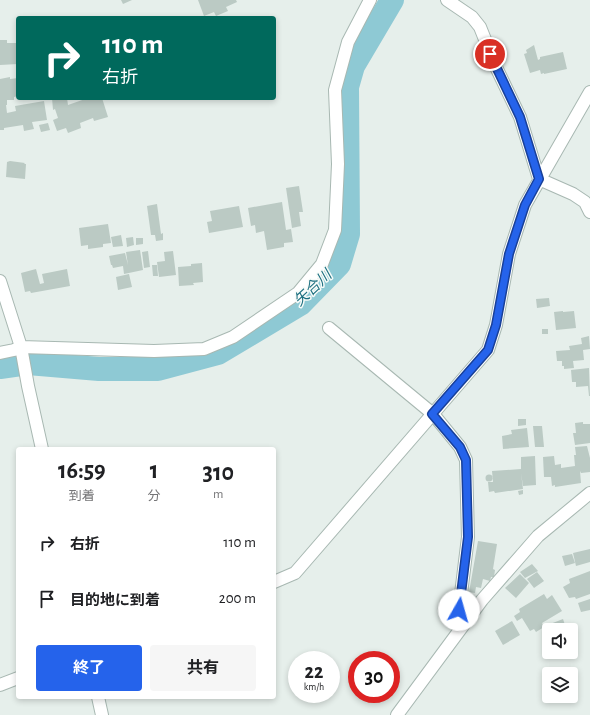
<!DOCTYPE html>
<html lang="ja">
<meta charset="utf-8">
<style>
body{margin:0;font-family:"Alegreya Sans","Noto Sans JP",sans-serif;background:#f6f6f6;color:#202124;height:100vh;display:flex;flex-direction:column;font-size:15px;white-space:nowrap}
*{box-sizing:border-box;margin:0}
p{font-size:13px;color:#757577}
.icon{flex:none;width:22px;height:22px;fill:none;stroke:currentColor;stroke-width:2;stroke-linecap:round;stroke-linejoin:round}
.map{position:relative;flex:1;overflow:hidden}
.side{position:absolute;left:16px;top:447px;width:260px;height:252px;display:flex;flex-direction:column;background:#fff;border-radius:4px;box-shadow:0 2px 6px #0003}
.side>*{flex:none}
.hud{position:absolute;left:16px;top:16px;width:260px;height:84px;border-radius:4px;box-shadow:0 2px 6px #0003;background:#00695c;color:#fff;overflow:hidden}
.buttons{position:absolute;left:542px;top:623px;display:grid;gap:8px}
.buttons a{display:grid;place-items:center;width:36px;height:36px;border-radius:4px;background:#fff;box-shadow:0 2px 6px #0003;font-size:20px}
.speed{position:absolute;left:288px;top:651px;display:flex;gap:8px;font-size:20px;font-weight:700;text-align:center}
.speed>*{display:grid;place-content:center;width:52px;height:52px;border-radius:50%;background:#fff;box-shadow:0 2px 6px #0003;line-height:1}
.speed small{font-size:10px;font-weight:400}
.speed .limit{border:6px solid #d22;background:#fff;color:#111}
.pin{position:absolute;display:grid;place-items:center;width:34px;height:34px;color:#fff;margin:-17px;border:2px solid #fff;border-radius:50%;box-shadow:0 1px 4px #0007}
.me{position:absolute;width:44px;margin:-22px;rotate:7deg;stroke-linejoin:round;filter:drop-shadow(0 0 3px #0008)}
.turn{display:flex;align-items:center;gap:14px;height:84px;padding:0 20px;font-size:18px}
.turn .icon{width:52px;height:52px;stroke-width:2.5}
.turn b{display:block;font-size:28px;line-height:34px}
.eta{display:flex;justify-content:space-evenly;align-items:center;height:68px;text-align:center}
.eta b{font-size:24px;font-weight:700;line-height:28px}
.action{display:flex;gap:8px;margin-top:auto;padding:8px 20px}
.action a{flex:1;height:46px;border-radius:4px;background:#2563eb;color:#fff;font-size:16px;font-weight:700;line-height:46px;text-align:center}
.action a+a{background:#f6f6f6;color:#202124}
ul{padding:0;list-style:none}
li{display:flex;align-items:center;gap:12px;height:56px;padding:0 20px}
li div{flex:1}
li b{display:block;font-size:15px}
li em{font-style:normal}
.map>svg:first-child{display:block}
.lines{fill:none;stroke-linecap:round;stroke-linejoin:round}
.river{stroke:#8ec9d4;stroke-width:24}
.building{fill:#bbcac4}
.minor-casing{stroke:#a8b8b2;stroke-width:14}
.minor{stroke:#fff;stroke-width:12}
.route-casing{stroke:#184099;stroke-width:10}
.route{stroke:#2563eb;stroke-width:7}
.labels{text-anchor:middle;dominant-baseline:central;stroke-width:3;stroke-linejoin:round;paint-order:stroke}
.water-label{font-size:15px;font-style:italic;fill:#1c6f80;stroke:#f7fbf9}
</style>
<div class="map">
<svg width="590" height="715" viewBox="0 0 590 715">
<rect width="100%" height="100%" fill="#e6efeb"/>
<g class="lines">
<path class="river" d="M 0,367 L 28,363 L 99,369 L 158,369 L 218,353 L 300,304 L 339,264 L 348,234 L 347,87 L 353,66 L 392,0"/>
</g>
<path class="building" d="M 121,0 L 132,0 L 123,4 Z
M 198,0 L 236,0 L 237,2 L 226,7 L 228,11 L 216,16 L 214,12 L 204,16 Z
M 0,40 L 7,40 L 7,43 L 18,43 L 18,64 L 0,65 Z
M 534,45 L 538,60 L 540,59 L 540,57 L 563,52 L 567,69 L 544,74 L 544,73 L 541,74 L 540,70 L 530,73 L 524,54 L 527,53 L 526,50 Z
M 10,77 L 10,79 L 18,78 L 18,96 L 14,97 L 14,100 L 7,100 L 7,105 L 6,105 L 7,113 L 16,111 L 15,106 L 44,101 L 47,120 L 32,122 L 34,129 L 24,131 L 23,125 L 4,128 L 4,130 L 0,130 L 0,79 Z
M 52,98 L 67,98 L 68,105 L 88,98 L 102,98 L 108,117 L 94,121 L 93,118 L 80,123 L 81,128 L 68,133 L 66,128 L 57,131 L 53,120 L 58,118 L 55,109 L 53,110 Z
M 48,123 L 50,130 L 41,132 L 39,125 Z
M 10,161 L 25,163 L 24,164 L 26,164 L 25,179 L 6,177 L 7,162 Z
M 299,186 L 303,212 L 299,212 L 301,226 L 292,228 L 286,188 Z
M 282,202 L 286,230 L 291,229 L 293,242 L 284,243 L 284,247 L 267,250 L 264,231 L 256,233 L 255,225 L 251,226 L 248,208 Z
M 157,204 L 161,234 L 163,233 L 163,240 L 156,241 L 155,235 L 151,235 L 147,206 Z
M 239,206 L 243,227 L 209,233 L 207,222 L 212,221 L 210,211 Z
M 108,224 L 111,243 L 103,244 L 103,247 L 88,249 L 88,245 L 81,246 L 79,228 Z
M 121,235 L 123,246 L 113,247 L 111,237 Z
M 133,237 L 134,245 L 127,247 L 126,238 Z
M 136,238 L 143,238 L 143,244 L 136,245 Z
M 140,250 L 143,270 L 124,274 L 123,266 L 113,268 L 112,265 L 111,265 L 109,256 L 125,253 L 128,265 L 126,252 Z
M 148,251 L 150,267 L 144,268 L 142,252 Z
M 173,251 L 176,275 L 159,277 L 157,262 L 165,261 L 164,252 Z
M 202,263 L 203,282 L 193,283 L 194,285 L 179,286 L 178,267 L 191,266 L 191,264 Z
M 152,265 L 157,265 L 158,276 L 153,276 Z
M 36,269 L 40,284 L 44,283 L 42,274 L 67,269 L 70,286 L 31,293 L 30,291 L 25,292 L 21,273 Z
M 129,274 L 132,287 L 118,290 L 116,277 Z
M 549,298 L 550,306 L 537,308 L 536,299 Z
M 563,311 L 563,312 L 574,311 L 576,328 L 556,330 L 554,312 Z
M 542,329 L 548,329 L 548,334 L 542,334 Z
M 589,336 L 590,349 L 583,350 L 584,360 L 573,361 L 574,368 L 564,369 L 564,366 L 562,366 L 562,361 L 557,361 L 556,351 L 570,350 L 569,346 L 582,344 L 581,338 Z
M 589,368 L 590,396 L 589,396 L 588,386 L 576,387 L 576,382 L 572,382 L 571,370 Z
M 518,419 L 526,419 L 526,425 L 518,426 Z
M 583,422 L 583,424 L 590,424 L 590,443 L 575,445 L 573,433 L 576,433 L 575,423 Z
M 533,426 L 542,426 L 544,447 L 535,447 Z
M 527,428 L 529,447 L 503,449 L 502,436 L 512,434 L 511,430 Z
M 587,446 L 590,458 L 590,472 L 581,473 L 580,471 L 581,483 L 555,487 L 555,485 L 552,486 L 551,477 L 544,477 L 543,457 L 554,456 L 555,465 L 561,464 L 561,468 L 575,466 L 574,455 L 576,455 L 575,447 Z
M 535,456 L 536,485 L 523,486 L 521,473 L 523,489 L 495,493 L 494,491 L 489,492 L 488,482 L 493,482 L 492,471 L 521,469 L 521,457 Z
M485.5 478a3.5 3.5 0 1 1 7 0a3.5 3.5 0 1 1-7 0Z
M 523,490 L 523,494 L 519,495 L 518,491 Z
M 478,541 L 497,544 L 493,569 L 495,570 L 494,577 L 491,577 L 490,581 L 483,579 L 481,588 L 476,587 L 475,593 L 469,592 Z
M 590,549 L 590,562 L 576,566 L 573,553 Z
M 572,554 L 575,563 L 565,566 L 562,556 Z
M 532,564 L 538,571 L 525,578 L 520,572 Z
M 590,571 L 590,594 L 576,599 L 575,597 L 569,598 L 563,587 L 570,583 L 569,579 Z
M 537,572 L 544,581 L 534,588 L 527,579 Z
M 520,574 L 529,583 L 516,598 L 505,588 Z
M 544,594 L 547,599 L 552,595 L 562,611 L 542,623 L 544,627 L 536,632 L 534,629 L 530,631 L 522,618 L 517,621 L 514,616 L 520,612 L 519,609 Z
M 590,599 L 590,610 L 581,612 L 578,603 Z
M 563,619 L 566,628 L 563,630 L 549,630 L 549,636 L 545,626 Z
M 512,621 L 520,635 L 503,645 L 495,631 Z"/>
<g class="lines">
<defs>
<path id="minor" d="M 447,0 L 472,17 L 480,27 L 496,67 L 520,117 L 539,179 L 573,194 L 585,202 L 590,212
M 0,281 L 21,347 L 28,386 L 42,449
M 329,328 L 433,414 L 460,447 L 466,460 L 468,537 L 459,610 L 463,626
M 0,353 L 14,350 L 21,347 L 154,351 L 204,349 L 233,337 L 298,293 L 322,264 L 335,230 L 338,164 L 335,90 L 348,42 L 370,0
M 274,582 L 295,573 L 488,350 L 496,325 L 509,254 L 525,205 L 590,92
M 0,685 L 18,678
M 98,697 L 102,715
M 397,715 L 482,600 L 538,536 L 590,493"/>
</defs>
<use href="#minor" class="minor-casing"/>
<use href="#minor" class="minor"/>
</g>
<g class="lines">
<defs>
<path id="route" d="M 459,610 L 468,537 L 466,460 L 460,447 L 432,414 L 488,350 L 496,325 L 509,254 L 525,205 L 539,179 L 520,117 L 490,54"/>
</defs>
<use href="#route" class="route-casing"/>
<use href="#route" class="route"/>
</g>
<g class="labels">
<g class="water-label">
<text transform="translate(313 288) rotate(-43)">矢合川</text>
</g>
</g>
</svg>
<div class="buttons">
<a><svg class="icon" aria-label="sound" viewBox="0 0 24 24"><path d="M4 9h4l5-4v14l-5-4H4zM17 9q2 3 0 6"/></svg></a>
<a><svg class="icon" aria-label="layers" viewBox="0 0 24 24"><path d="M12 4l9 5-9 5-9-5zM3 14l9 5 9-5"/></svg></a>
</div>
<div class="speed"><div>22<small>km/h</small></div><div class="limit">30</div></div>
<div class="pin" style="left:490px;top:54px;background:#d93025"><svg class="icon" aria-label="arrive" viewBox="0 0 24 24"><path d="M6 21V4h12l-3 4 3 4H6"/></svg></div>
<svg class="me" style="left:459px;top:610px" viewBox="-20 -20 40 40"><circle r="19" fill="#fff"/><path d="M0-13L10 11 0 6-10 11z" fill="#2563eb"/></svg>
<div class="hud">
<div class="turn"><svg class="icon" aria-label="right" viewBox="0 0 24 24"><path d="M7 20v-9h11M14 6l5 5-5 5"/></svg><div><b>110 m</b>右折</div></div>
</div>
<section class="side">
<div class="eta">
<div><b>16:59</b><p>到着</p></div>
<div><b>1</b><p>分</p></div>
<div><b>310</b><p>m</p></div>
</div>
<ul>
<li><svg class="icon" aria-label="right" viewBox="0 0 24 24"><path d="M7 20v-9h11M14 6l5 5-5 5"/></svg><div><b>右折</b></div><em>110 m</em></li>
<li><svg class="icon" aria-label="arrive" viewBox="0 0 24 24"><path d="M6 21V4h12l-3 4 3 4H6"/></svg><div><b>目的地に到着</b></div><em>200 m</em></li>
</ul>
<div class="action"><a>終了</a><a>共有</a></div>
</section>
</div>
